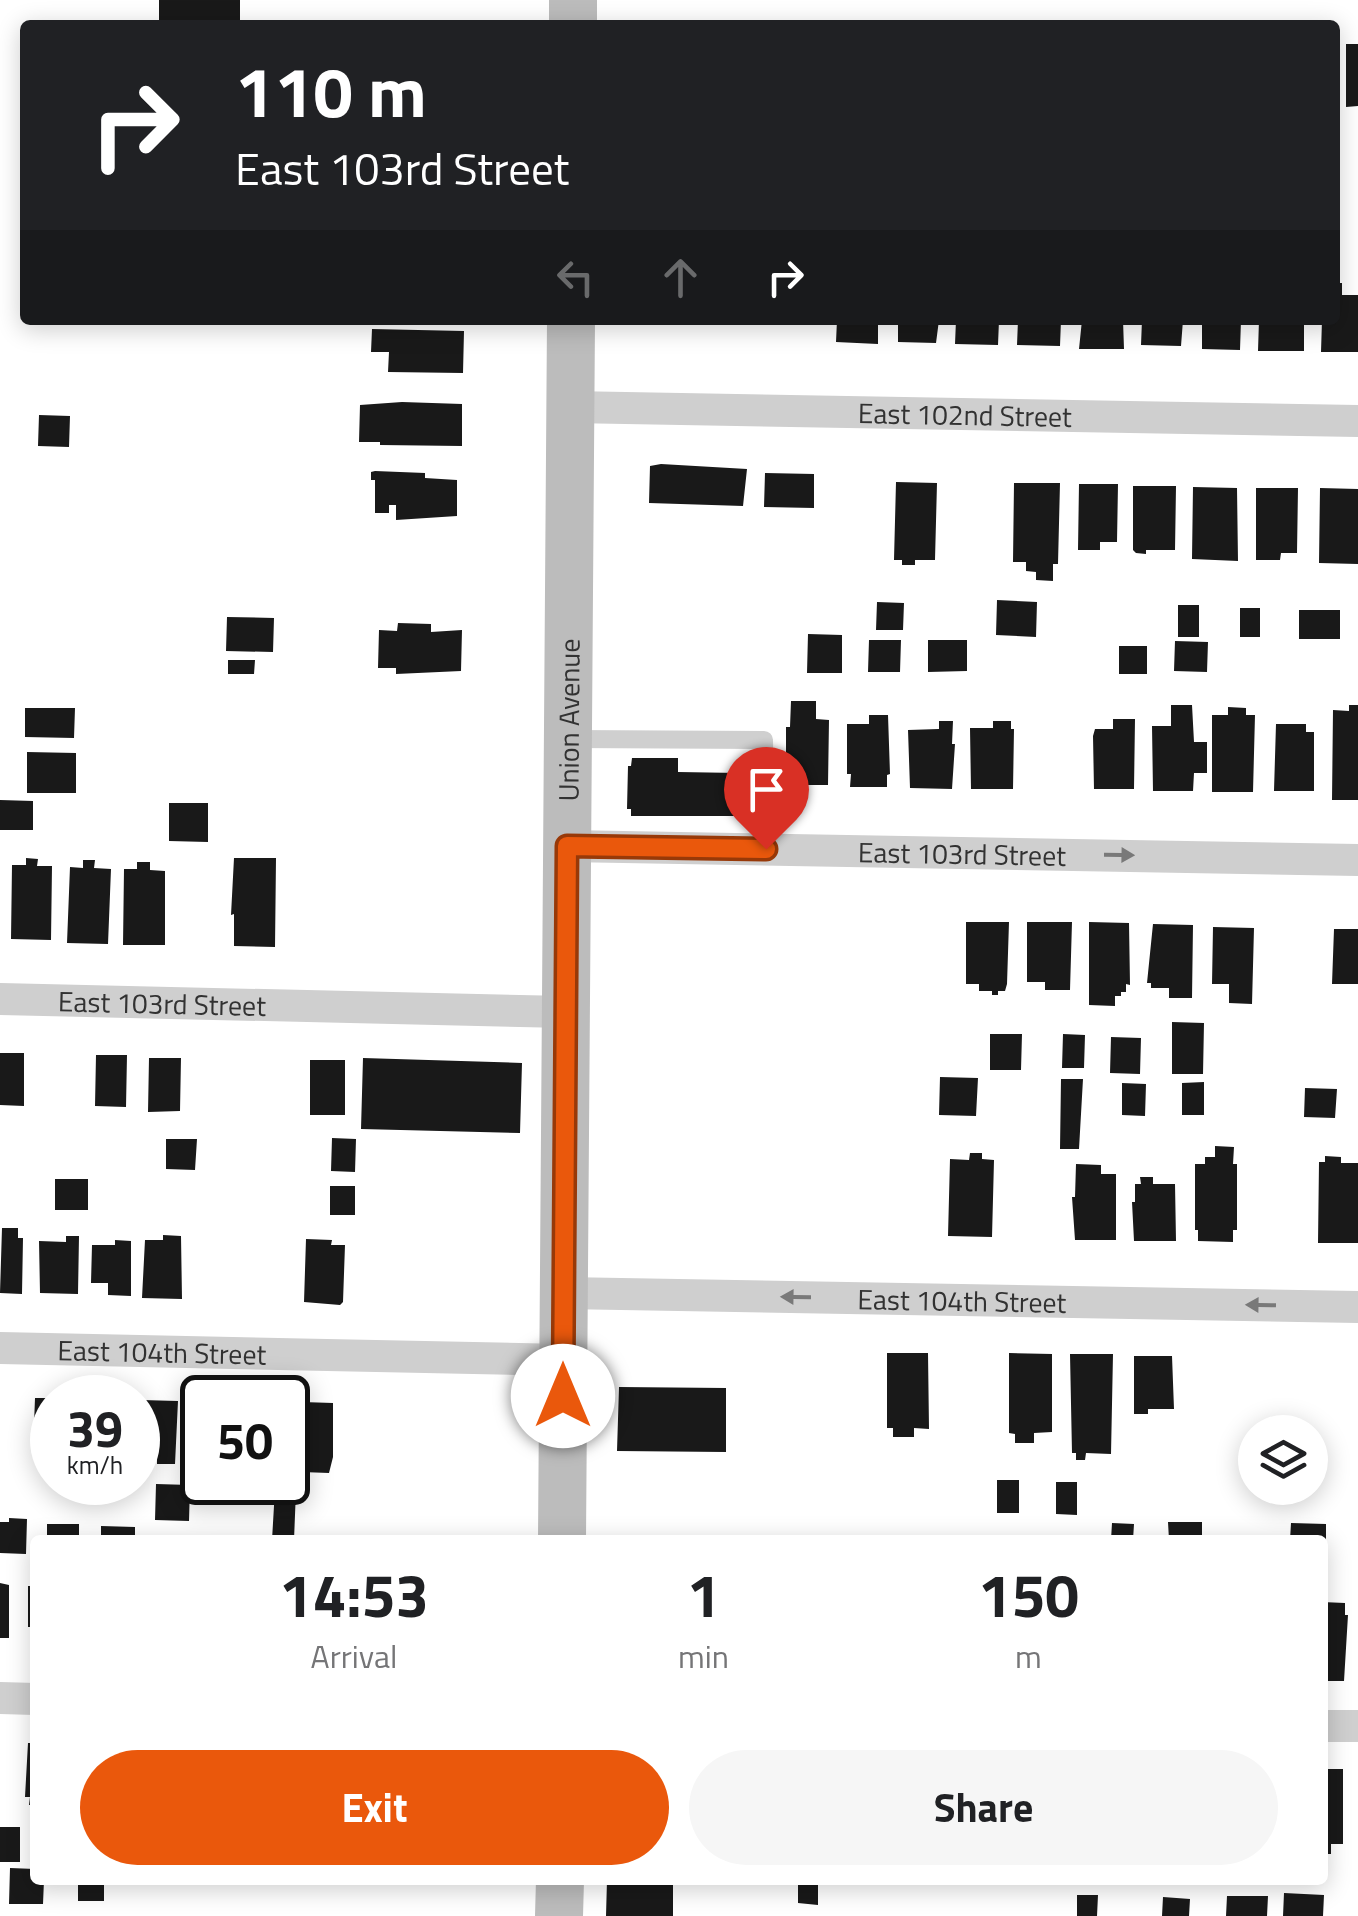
<!DOCTYPE html>
<style>
body{margin:0;font-family:"Titillium Web",sans-serif;background:#f6f6f6;color:#202124;height:100vh;display:flex;flex-direction:column;font-size:38px;white-space:nowrap}
*{box-sizing:border-box;margin:0}
p{font-size:32px;color:#757577}
.icon{flex:none;width:55px;height:55px;fill:none;stroke:currentColor;stroke-width:2;stroke-linecap:round;stroke-linejoin:round}
.map{position:relative;flex:1;overflow:hidden}
.drawer{position:absolute;left:30px;top:1535px;width:1298px;height:350px;display:flex;flex-direction:column;background:#fff;border-radius:10px;box-shadow:0 5px 25px #0003}
.drawer>*{flex:none}
.banner{position:absolute;left:20px;top:20px;width:1320px;height:305px;border-radius:10px;box-shadow:0 5px 25px #0003;background:#202124;color:#fff;overflow:hidden}
.controls{position:absolute;left:1238px;top:1415px;display:grid;gap:20px}
.controls a{display:grid;place-items:center;width:90px;height:90px;border-radius:50%;background:#fff;box-shadow:0 5px 25px #0003;font-size:50px}
.speed{position:absolute;left:30px;top:1375px;display:flex;gap:20px;font-size:50px;font-weight:700;text-align:center}
.speed>*{display:grid;place-content:center;width:130px;height:130px;border-radius:50%;background:#fff;box-shadow:0 5px 25px #0003;line-height:1}
.speed small{font-size:25px;font-weight:400}
.speed .limit{border:5px solid #111;border-radius:15px;background:#fff;color:#111}
.pin{position:absolute;display:grid;place-items:center;width:85px;height:85px;color:#fff;margin:-102px -42px;border-radius:50% 50% 50% 0;rotate:-45deg;box-shadow:0 0 10px #0007}
.pin .icon{rotate:45deg}
.me{position:absolute;width:110px;margin:-55px;rotate:0deg;stroke-linejoin:round;filter:drop-shadow(0 0 8px #0008)}
.turn{display:flex;align-items:center;gap:35px;height:210px;padding:0 50px;font-size:45px}
.turn .icon{width:130px;height:130px;stroke-width:2.5}
.turn b{display:block;font-size:70px;line-height:85px}
.lanes{display:flex;align-items:center;height:95px;padding:0 50px;background:#0003;justify-content:center;gap:50px;direction:ltr}
.lanes .off{opacity:.35}
.eta{display:flex;justify-content:space-evenly;align-items:center;height:170px;text-align:center}
.eta b{font-size:60px;font-weight:700;line-height:70px}
.button{display:flex;gap:20px;margin-top:auto;padding:20px 50px}
.button a{flex:1;height:115px;border-radius:60px;background:#ea580c;color:#fff;font-size:40px;font-weight:700;line-height:115px;text-align:center}
.button a+a{background:#f6f6f6;color:#202124}
.map>svg:first-child{display:block}
.building{fill:#191919}
.lines{fill:none;stroke-linecap:round;stroke-linejoin:round}
.lane{stroke:#cfcfcf;stroke-width:18}
.street{stroke:#cfcfcf;stroke-width:32}
.secondary{stroke:#bcbcbc;stroke-width:48}
.oneway{fill:#797979}
.route-casing{stroke:#983908;stroke-width:25}
.route{stroke:#ea580c;stroke-width:18}
.labels{text-anchor:middle;dominant-baseline:central;stroke-width:10;stroke-linejoin:round;paint-order:stroke}
.street-label{font-size:28px;fill:#323232;stroke:#fff}
</style>
<div class="map">
<svg width="1358" height="1916" viewBox="0 0 1358 1916">
<rect width="100%" height="100%" fill="#fff"/>
<path class="building" d="M 159,0 L 240,0 L 240,25 L 159,25 Z
M 637,20 L 773,22 L 773,25 L 637,25 Z
M 1346,44 L 1358,44 L 1358,106 L 1346,107 Z
M 1335,283 L 1342,283 L 1342,295 L 1358,295 L 1358,352 L 1321,352 L 1322,320 L 1335,320 Z
M 837,320 L 878,320 L 878,344 L 836,342 Z
M 898,320 L 939,320 L 936,343 L 898,342 Z
M 956,320 L 999,320 L 998,345 L 955,344 Z
M 1018,320 L 1061,320 L 1060,346 L 1017,345 Z
M 1082,320 L 1123,320 L 1124,349 L 1079,349 Z
M 1142,320 L 1183,320 L 1181,346 L 1141,345 Z
M 1202,320 L 1241,320 L 1240,350 L 1202,349 Z
M 1259,320 L 1304,320 L 1304,351 L 1258,351 Z
M 372,329 L 464,331 L 463,373 L 388,372 L 389,352 L 371,352 Z
M 402,402 L 462,404 L 462,446 L 380,445 L 380,442 L 359,442 L 360,405 Z
M 39,415 L 70,416 L 69,447 L 38,446 Z
M 661,464 L 747,469 L 743,506 L 649,503 L 650,466 Z
M 375,471 L 425,473 L 425,478 L 457,480 L 457,516 L 396,520 L 396,505 L 389,505 L 389,513 L 375,513 L 375,480 L 371,480 L 371,472 Z
M 765,473 L 814,474 L 814,508 L 764,507 Z
M 896,482 L 937,483 L 935,560 L 915,560 L 915,565 L 902,565 L 902,560 L 894,560 Z
M 1014,483 L 1060,483 L 1058,564 L 1053,564 L 1053,581 L 1036,580 L 1036,572 L 1026,571 L 1026,562 L 1013,562 Z
M 1079,484 L 1118,484 L 1117,542 L 1100,542 L 1100,550 L 1078,550 Z
M 1133,486 L 1176,486 L 1175,550 L 1146,550 L 1146,554 L 1136,553 L 1133,550 Z
M 1193,487 L 1237,488 L 1238,561 L 1192,559 Z
M 1256,488 L 1298,488 L 1297,553 L 1281,553 L 1280,560 L 1256,560 Z
M 1320,488 L 1358,489 L 1358,564 L 1319,563 Z
M 997,600 L 1037,602 L 1036,637 L 996,635 Z
M 877,602 L 904,603 L 903,630 L 876,630 Z
M 1178,605 L 1199,605 L 1199,637 L 1178,637 Z
M 1240,608 L 1260,608 L 1260,637 L 1240,637 Z
M 1299,610 L 1340,610 L 1340,639 L 1299,639 Z
M 227,617 L 274,618 L 273,652 L 226,651 Z
M 398,623 L 431,624 L 431,632 L 462,630 L 461,671 L 396,674 L 396,668 L 378,668 L 379,630 L 397,631 Z
M 808,634 L 842,635 L 842,673 L 807,673 Z
M 869,640 L 901,640 L 900,672 L 868,672 Z
M 928,640 L 967,640 L 967,671 L 928,672 Z
M 1175,641 L 1208,642 L 1207,672 L 1174,671 Z
M 1119,646 L 1147,646 L 1147,674 L 1119,674 Z
M 228,660 L 255,660 L 254,674 L 228,674 Z
M 791,701 L 816,701 L 816,719 L 829,720 L 828,785 L 786,785 L 786,727 L 790,727 Z
M 1171,705 L 1192,705 L 1194,742 L 1207,742 L 1207,773 L 1194,773 L 1193,791 L 1153,791 L 1152,726 L 1171,726 Z
M 1349,705 L 1358,705 L 1358,800 L 1332,800 L 1333,710 L 1349,711 Z
M 1228,707 L 1246,708 L 1246,715 L 1255,715 L 1253,792 L 1212,792 L 1212,715 L 1228,715 Z
M 25,708 L 75,708 L 74,738 L 25,737 Z
M 869,715 L 888,715 L 890,774 L 887,775 L 887,787 L 850,787 L 851,774 L 847,774 L 847,724 L 869,724 Z
M 1113,719 L 1135,719 L 1134,789 L 1094,789 L 1093,736 L 1095,729 L 1113,729 Z
M 939,721 L 953,721 L 952,744 L 955,744 L 952,789 L 910,788 L 908,730 L 939,729 Z
M 993,721 L 1011,721 L 1011,729 L 1014,729 L 1013,789 L 971,789 L 970,728 L 993,728 Z
M 1276,724 L 1306,724 L 1306,732 L 1314,732 L 1314,791 L 1274,791 Z
M 27,752 L 76,753 L 76,793 L 27,793 Z
M 632,758 L 678,758 L 678,772 L 739,773 L 739,816 L 631,816 L 631,809 L 627,809 L 628,766 L 631,766 Z
M 0,800 L 33,801 L 33,830 L 0,830 Z
M 169,803 L 208,803 L 208,842 L 169,841 Z
M 26,858 L 38,859 L 37,866 L 52,866 L 51,940 L 11,939 L 12,865 L 26,865 Z
M 234,858 L 276,858 L 275,947 L 234,946 L 234,914 L 231,915 Z
M 83,860 L 95,860 L 94,868 L 111,869 L 108,944 L 67,943 L 70,867 L 83,868 Z
M 137,862 L 150,862 L 150,870 L 165,871 L 165,945 L 123,945 L 124,869 L 137,869 Z
M 966,922 L 1009,922 L 1007,984 L 1005,991 L 998,991 L 998,995 L 992,995 L 992,991 L 979,991 L 979,984 L 966,984 Z
M 1027,922 L 1072,922 L 1070,990 L 1045,990 L 1045,982 L 1027,982 Z
M 1089,922 L 1129,923 L 1130,985 L 1126,984 L 1126,992 L 1121,992 L 1121,996 L 1115,996 L 1115,1006 L 1089,1005 Z
M 1153,924 L 1193,925 L 1192,998 L 1169,998 L 1169,988 L 1151,988 L 1151,983 L 1147,983 Z
M 1213,927 L 1254,928 L 1252,1004 L 1229,1003 L 1229,984 L 1212,984 Z
M 1334,929 L 1358,929 L 1358,984 L 1332,984 Z
M 1172,1022 L 1204,1023 L 1203,1074 L 1172,1074 Z
M 990,1034 L 1022,1034 L 1021,1070 L 990,1070 Z
M 1063,1034 L 1085,1035 L 1084,1068 L 1062,1068 Z
M 1111,1037 L 1141,1038 L 1140,1074 L 1110,1073 Z
M 0,1053 L 24,1053 L 24,1106 L 0,1105 Z
M 96,1055 L 127,1055 L 126,1107 L 95,1106 Z
M 149,1058 L 181,1058 L 180,1111 L 148,1112 Z
M 363,1058 L 522,1063 L 520,1133 L 361,1129 Z
M 310,1060 L 345,1060 L 345,1115 L 310,1115 Z
M 940,1077 L 978,1078 L 976,1116 L 939,1115 Z
M 1061,1079 L 1083,1079 L 1079,1149 L 1060,1149 Z
M 1204,1082 L 1204,1115 L 1182,1115 L 1182,1083 Z
M 1122,1083 L 1146,1084 L 1145,1116 L 1122,1115 Z
M 1305,1088 L 1337,1089 L 1335,1118 L 1304,1117 Z
M 332,1138 L 356,1139 L 355,1172 L 331,1171 Z
M 166,1139 L 197,1139 L 195,1170 L 166,1169 Z
M 1215,1146 L 1234,1147 L 1233,1164 L 1237,1164 L 1237,1230 L 1233,1230 L 1233,1242 L 1198,1241 L 1198,1230 L 1195,1230 L 1195,1164 L 1205,1164 L 1205,1157 L 1215,1157 Z
M 970,1153 L 982,1153 L 982,1159 L 994,1160 L 992,1237 L 948,1236 L 950,1159 L 969,1160 Z
M 1325,1156 L 1341,1157 L 1341,1163 L 1358,1163 L 1358,1243 L 1318,1243 L 1319,1162 L 1325,1162 Z
M 1076,1164 L 1101,1165 L 1101,1174 L 1116,1174 L 1116,1240 L 1075,1240 L 1072,1197 L 1075,1197 Z
M 1140,1177 L 1153,1177 L 1153,1184 L 1175,1184 L 1176,1241 L 1134,1241 L 1132,1202 L 1135,1202 L 1135,1184 L 1141,1184 Z
M 55,1179 L 88,1179 L 88,1210 L 55,1210 Z
M 330,1186 L 355,1186 L 355,1215 L 330,1215 Z
M 2,1228 L 18,1228 L 18,1238 L 23,1238 L 22,1294 L 0,1293 Z
M 163,1235 L 181,1236 L 182,1299 L 142,1298 L 145,1240 L 163,1240 Z
M 66,1236 L 79,1236 L 78,1294 L 40,1293 L 39,1241 L 66,1242 Z
M 306,1239 L 332,1240 L 331,1245 L 345,1245 L 343,1302 L 340,1305 L 304,1302 Z
M 115,1240 L 131,1241 L 131,1296 L 108,1295 L 108,1283 L 91,1283 L 92,1245 L 115,1245 Z
M 887,1353 L 928,1353 L 929,1429 L 914,1428 L 914,1437 L 893,1437 L 893,1428 L 887,1428 Z
M 1009,1353 L 1052,1354 L 1052,1432 L 1034,1433 L 1034,1443 L 1015,1443 L 1015,1434 L 1009,1433 Z
M 1070,1354 L 1113,1354 L 1111,1454 L 1086,1453 L 1085,1460 L 1076,1460 L 1076,1453 L 1072,1453 Z
M 1134,1356 L 1172,1356 L 1174,1409 L 1148,1409 L 1148,1414 L 1134,1414 Z
M 619,1387 L 726,1388 L 726,1452 L 617,1451 Z
M 197,1391 L 228,1391 L 227,1397 L 202,1398 L 202,1454 L 193,1454 Z
M 35,1398 L 52,1398 L 52,1451 L 33,1451 Z
M 141,1400 L 178,1401 L 175,1464 L 157,1464 L 157,1455 L 140,1452 Z
M 302,1402 L 333,1403 L 333,1457 L 329,1473 L 302,1472 Z
M 997,1480 L 1019,1480 L 1019,1513 L 997,1513 Z
M 1056,1482 L 1077,1482 L 1077,1515 L 1056,1514 Z
M 156,1484 L 190,1485 L 189,1521 L 155,1520 Z
M 275,1489 L 296,1490 L 294,1540 L 272,1540 Z
M 9,1518 L 27,1519 L 26,1554 L 0,1553 L 0,1522 L 9,1522 Z
M 1168,1522 L 1202,1522 L 1202,1540 L 1169,1540 Z
M 1112,1523 L 1134,1524 L 1133,1540 L 1111,1540 Z
M 1291,1523 L 1326,1524 L 1326,1540 L 1290,1540 Z
M 47,1524 L 79,1524 L 79,1540 L 47,1540 Z
M 101,1526 L 135,1527 L 135,1540 L 101,1540 Z
M 0,1583 L 9,1585 L 9,1638 L 0,1638 Z
M 28,1586 L 35,1586 L 35,1639 L 30,1639 L 30,1627 L 28,1627 Z
M 1322,1602 L 1345,1603 L 1345,1615 L 1348,1615 L 1344,1681 L 1322,1681 Z
M 28,1743 L 35,1743 L 35,1805 L 29,1805 L 30,1797 L 25,1797 Z
M 1322,1769 L 1343,1769 L 1343,1844 L 1331,1844 L 1331,1854 L 1322,1854 Z
M 0,1827 L 20,1827 L 20,1862 L 0,1862 Z
M 10,1868 L 35,1869 L 35,1880 L 44,1880 L 43,1904 L 9,1904 Z
M 78,1880 L 104,1880 L 104,1901 L 78,1901 Z
M 607,1880 L 673,1880 L 673,1916 L 606,1916 Z
M 798,1880 L 818,1881 L 818,1905 L 798,1903 Z
M 1284,1893 L 1324,1895 L 1323,1916 L 1283,1916 Z
M 1077,1895 L 1098,1895 L 1097,1916 L 1077,1916 Z
M 1227,1896 L 1268,1896 L 1267,1916 L 1226,1916 Z
M 1163,1897 L 1190,1899 L 1189,1916 L 1162,1916 Z"/>
<g class="lines">
<path class="lane" d="M 568,739 L 764,740 L 766,849"/>
<g class="street">
<path id="s1" d="M 570,407 L 1358,421"/>
<path id="s2" d="M 567,846 L 1358,860"/>
<path id="s3" d="M 0,999 L 566,1012"/>
<path id="s4" d="M 564,1293 L 1358,1307"/>
<path id="s5" d="M 0,1348 L 564,1360"/>
<path d="M 0,1698 L 35,1699"/>
<path d="M 1322,1726 L 1358,1726"/>
</g>
<g class="secondary">
<path d="M 573,25 L 573,0"/>
<path id="s6" d="M 562,1540 L 571,320"/>
<path d="M 559,1916 L 560,1880"/>
</g>
</g>
<defs><path id="oneway-solid" d="M-6-.8H1V-3.2L6.5 0L1 3.2V.8H-6Z" transform="scale(2.5)"/></defs>
<g class="oneway">
<use href="#oneway-solid" transform="translate(1119 855) rotate(1)"/>
<use href="#oneway-solid" transform="translate(796 1297) rotate(-179)"/>
<use href="#oneway-solid" transform="translate(1261 1305) rotate(-179)"/>
</g>
<g class="lines">
<defs>
<path id="route" d="M 563,1396 L 567,846 L 766,849"/>
</defs>
<use href="#route" class="route-casing"/>
<use href="#route" class="route"/>
</g>
<g class="labels">
<g class="street-label">
<text stroke="none"><textPath href="#s1" startOffset="395">East 102nd Street</textPath></text>
<text stroke="none"><textPath href="#s6" startOffset="820">Union Avenue</textPath></text>
<text stroke="none"><textPath href="#s2" startOffset="395">East 103rd Street</textPath></text>
<text stroke="none"><textPath href="#s3" startOffset="162">East 103rd Street</textPath></text>
<text stroke="none"><textPath href="#s4" startOffset="398">East 104th Street</textPath></text>
<text stroke="none"><textPath href="#s5" startOffset="162">East 104th Street</textPath></text>
</g>
</g>
</svg>
<div class="controls">
<a><svg class="icon" aria-label="layers" viewBox="0 0 24 24"><path d="M12 4l9 5-9 5-9-5zM3 14l9 5 9-5"/></svg></a>
</div>
<div class="speed"><div>39<small>km/h</small></div><div class="limit">50</div></div>
<div class="pin" style="left:766px;top:849px;background:#d93025"><svg class="icon" aria-label="arrive" viewBox="0 0 24 24"><path d="M6 21V4h12l-3 4 3 4H6"/></svg></div>
<svg class="me" style="left:563px;top:1396px" viewBox="-20 -20 40 40"><circle r="19" fill="#fff"/><path d="M0-13L10 11 0 6-10 11z" fill="#ea580c"/></svg>
<div class="banner">
<div class="turn"><svg class="icon" aria-label="right" viewBox="0 0 24 24"><path d="M7 20v-9h11M14 6l5 5-5 5"/></svg><div><b>110 m</b>East 103rd Street</div></div>
<div class="lanes"><svg class="icon off" aria-label="left" viewBox="0 0 24 24"><path d="M17 20v-9H6M10 6l-5 5 5 5"/></svg><svg class="icon off" aria-label="ahead" viewBox="0 0 24 24"><path d="M12 20V5M6 11l6-6 6 6"/></svg><svg class="icon" aria-label="right" viewBox="0 0 24 24"><path d="M7 20v-9h11M14 6l5 5-5 5"/></svg></div>
</div>
<section class="drawer">
<div class="eta">
<div><b>14:53</b><p>Arrival</p></div>
<div><b>1</b><p>min</p></div>
<div><b>150</b><p>m</p></div>
</div>
<div class="button"><a>Exit</a><a>Share</a></div>
</section>
</div>
